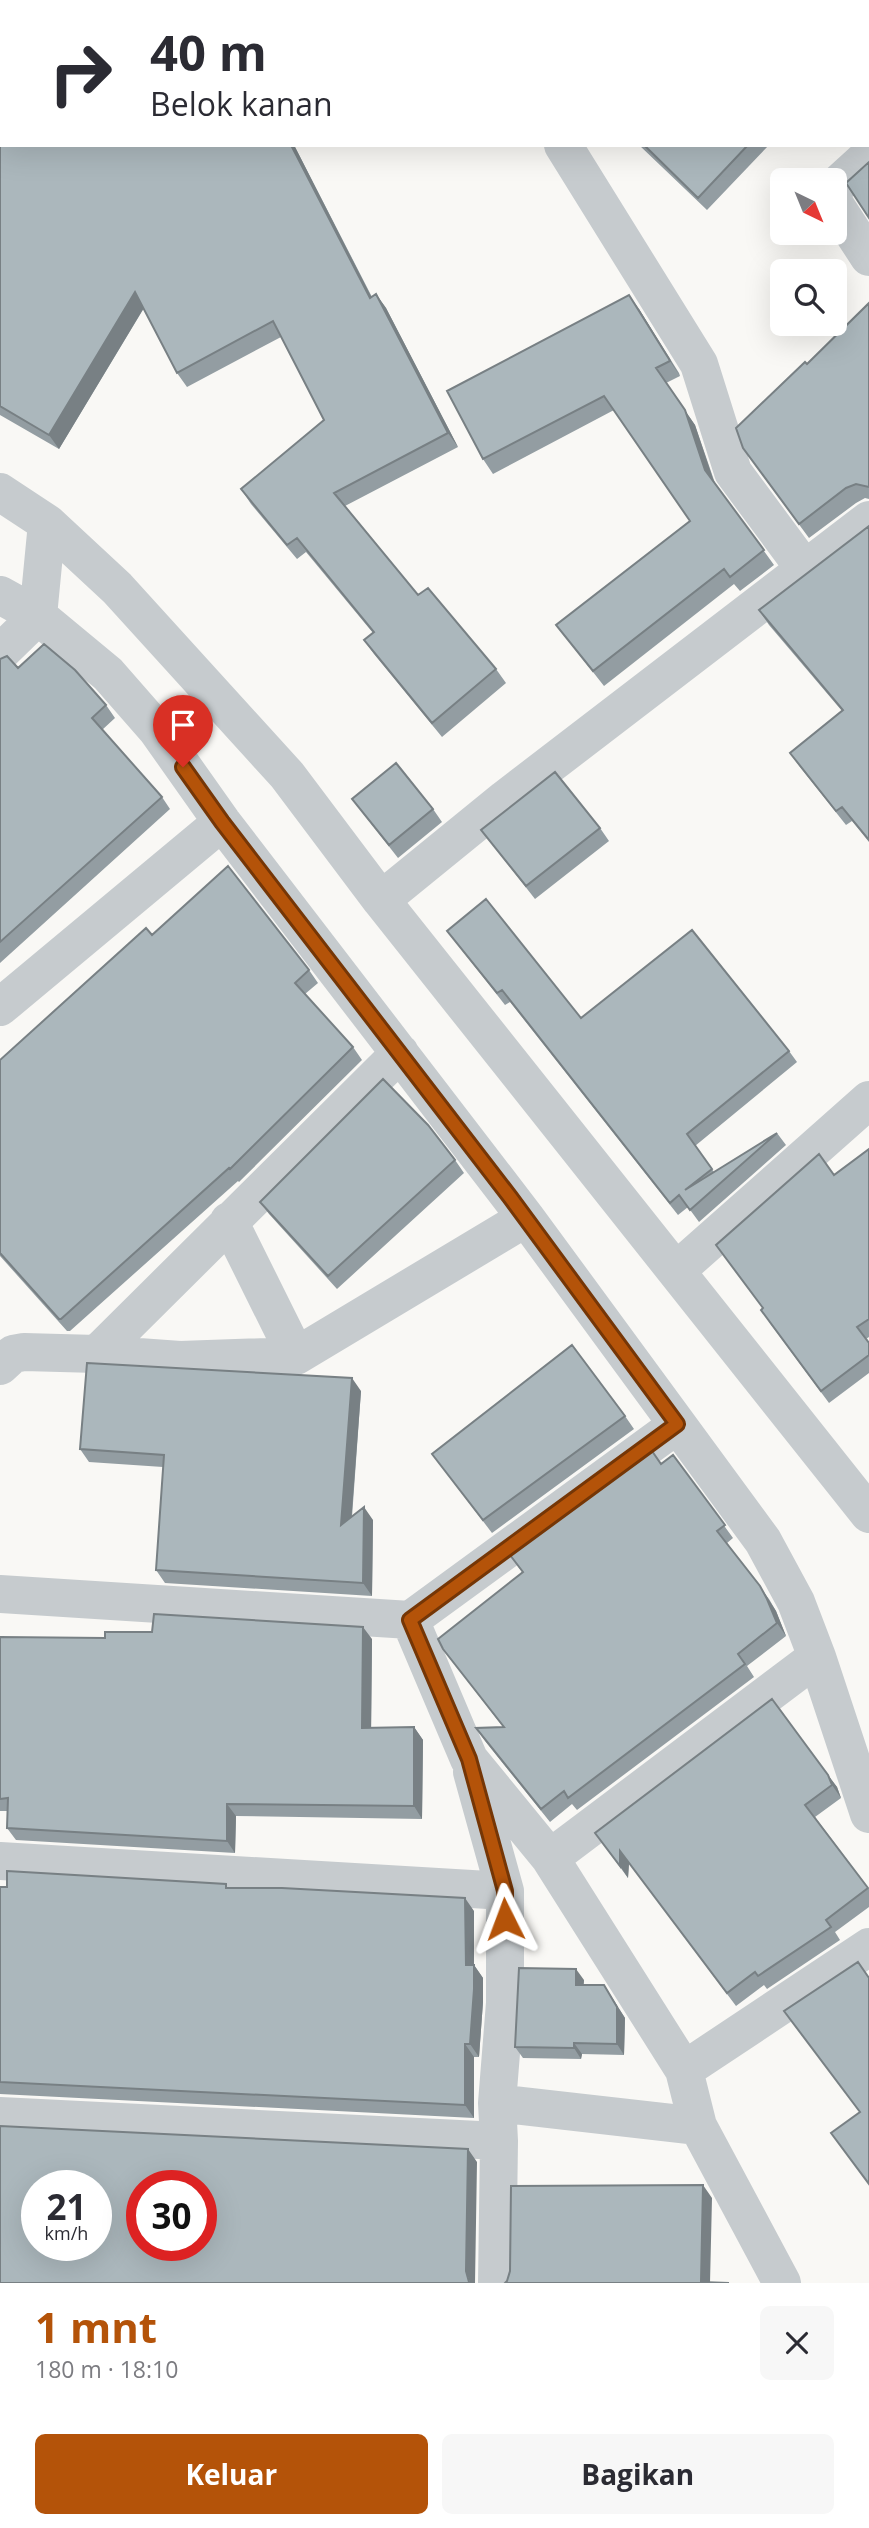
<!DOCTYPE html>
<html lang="id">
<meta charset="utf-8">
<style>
body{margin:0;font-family:"Open Sans",sans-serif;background:#f7f7f7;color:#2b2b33;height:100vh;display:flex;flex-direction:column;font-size:26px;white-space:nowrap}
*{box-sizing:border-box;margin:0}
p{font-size:23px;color:#7c7c81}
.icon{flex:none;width:38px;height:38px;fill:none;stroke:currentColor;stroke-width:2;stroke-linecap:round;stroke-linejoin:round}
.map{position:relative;height:2283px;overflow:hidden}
.side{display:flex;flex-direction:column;background:#fff;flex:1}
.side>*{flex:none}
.banner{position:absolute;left:0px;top:0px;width:870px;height:147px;box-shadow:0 7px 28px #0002;background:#fff;color:#2b2b33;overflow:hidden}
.needle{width:46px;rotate:137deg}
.controls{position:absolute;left:770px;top:168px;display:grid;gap:14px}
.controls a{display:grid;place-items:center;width:77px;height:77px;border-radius:10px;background:#fff;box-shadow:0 7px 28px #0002;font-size:35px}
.speed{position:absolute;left:21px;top:2170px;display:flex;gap:14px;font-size:35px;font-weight:700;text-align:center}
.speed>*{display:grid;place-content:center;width:91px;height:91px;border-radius:50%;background:#fff;box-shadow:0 7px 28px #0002;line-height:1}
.speed small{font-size:18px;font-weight:400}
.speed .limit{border:10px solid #d22;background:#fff;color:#111}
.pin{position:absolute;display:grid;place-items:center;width:60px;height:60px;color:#fff;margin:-72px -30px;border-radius:50% 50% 50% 0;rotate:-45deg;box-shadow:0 0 7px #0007}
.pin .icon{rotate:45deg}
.me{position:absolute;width:77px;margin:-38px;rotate:357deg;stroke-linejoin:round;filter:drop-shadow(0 0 5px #0008)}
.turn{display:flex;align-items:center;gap:24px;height:147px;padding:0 35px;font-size:32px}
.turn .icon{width:91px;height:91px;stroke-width:2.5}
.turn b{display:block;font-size:49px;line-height:60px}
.round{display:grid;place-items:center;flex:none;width:74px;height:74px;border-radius:10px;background:#f7f7f7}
.headline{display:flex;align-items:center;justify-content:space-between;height:119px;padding:0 35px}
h1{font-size:42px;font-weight:700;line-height:52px;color:#b45309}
.button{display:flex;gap:14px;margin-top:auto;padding:14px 35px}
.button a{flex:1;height:80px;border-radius:10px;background:#b45309;color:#fff;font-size:28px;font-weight:700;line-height:80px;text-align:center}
.button a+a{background:#f7f7f7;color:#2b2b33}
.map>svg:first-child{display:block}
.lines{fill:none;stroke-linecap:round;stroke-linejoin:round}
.street{stroke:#c6cbce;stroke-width:38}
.wall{fill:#939da2}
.shaded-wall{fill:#788084}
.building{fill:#abb7bc;stroke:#788084;stroke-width:2;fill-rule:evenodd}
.route-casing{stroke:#753606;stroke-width:18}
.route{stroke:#b45309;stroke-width:12}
</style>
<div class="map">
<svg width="869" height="2283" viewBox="0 0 869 2283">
<rect width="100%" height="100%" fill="#f9f8f5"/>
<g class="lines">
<path class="street" d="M 628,2 L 632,0
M 563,145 L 699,364 L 733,472 L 804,568
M 835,187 L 869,156
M 835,205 L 869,257
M 0,492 L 47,523 L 117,588 L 287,775 L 381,900 L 869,1514
M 0,595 L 38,616 L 108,674 L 157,730 L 222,822 L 526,1218 L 763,1541 L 796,1602 L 817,1657 L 869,1814
M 0,653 L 38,616 L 47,523
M 381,900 L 505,799 L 869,520
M 0,1007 L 222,822
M 229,1221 L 296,1356
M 676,1271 L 869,1100
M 97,1354 L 400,1053
M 0,1366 L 13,1354 L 24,1352 L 97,1354 L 180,1360 L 296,1356 L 526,1218
M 0,1594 L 410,1620 L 677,1425
M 410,1620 L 469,1759 L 550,1858 L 684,2070 L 698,2126 L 782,2283
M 472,1772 L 505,1891 L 505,2003 L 497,2103 L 499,2141 L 497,2283
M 550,1858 L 817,1657
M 0,1861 L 505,1891
M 684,2070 L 869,1947
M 497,2103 L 698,2126
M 0,2116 L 499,2141"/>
</g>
<path class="wall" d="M 0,0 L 219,0 L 220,2 L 2,2 L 2,145 L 294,145 L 372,297 L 376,294 L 386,308 L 458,447 L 345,506 L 418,595 L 496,669 L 506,683 L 442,737 L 374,654 L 364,640 L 373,633 L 306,552 L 297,559 L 251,504 L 241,489 L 324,420 L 281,337 L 187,387 L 177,373 L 144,308 L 59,449 L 0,415 Z
M 243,0 L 463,0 L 460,2 L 240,2 Z
M 467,0 L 527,0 L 528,2 L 468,2 Z
M 640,0 L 750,0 L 748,2 L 639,2 Z
M 838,0 L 869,0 L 869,26 L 868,27 L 868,2 L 840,2 Z
M 639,145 L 769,145 L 707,210 Z
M 869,303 L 869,499 L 865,498 L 856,503 L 809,538 L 753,462 L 807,364 Z
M 639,309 L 679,373 L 680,376 L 666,383 L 695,425 L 715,483 L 774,565 L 740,591 L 734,584 L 604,686 L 556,625 L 690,521 L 614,410 L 493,474 L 483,459 Z
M 869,526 L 869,842 L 852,821 L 846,825 L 800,767 L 790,753 L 842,711 L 769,625 L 759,610 Z
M 0,659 L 106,705 L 115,718 L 102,730 L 162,797 L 170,809 L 0,963 Z
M 352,799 L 433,809 L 442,822 L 398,858 Z
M 600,828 L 609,841 L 535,899 L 481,830 Z
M 447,931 L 581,1018 L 789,1051 L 797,1062 L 695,1146 L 714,1172 L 777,1133 L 786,1145 L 699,1222 L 688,1207 L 678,1215 L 510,1002 L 505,1005 Z
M 152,935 L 309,970 L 318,983 L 305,994 L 353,1047 L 362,1060 L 239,1182 L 238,1181 L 70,1331 L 67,1331 L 0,1256 L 0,1060 Z
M 869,1149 L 869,1337 L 866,1339 L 869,1343 L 869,1373 L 829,1403 L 769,1322 L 834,1175 Z
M 455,1160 L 464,1173 L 337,1289 L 269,1214 L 260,1202 Z
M 361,1391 L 352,1517 L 373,1520 L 372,1596 L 165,1583 L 156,1570 L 163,1467 L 89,1462 L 80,1449 Z
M 625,1416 L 634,1429 L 492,1533 L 432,1454 Z
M 673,1455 L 733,1538 L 727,1543 L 769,1599 L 776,1611 L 786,1636 L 747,1666 L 754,1677 L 577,1810 L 572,1804 L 550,1822 L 485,1741 L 476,1728 L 503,1727 L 443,1649 L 522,1572 L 510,1555 L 661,1464 Z
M 0,1637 L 372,1639 L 371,1728 L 414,1727 L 423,1740 L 422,1819 L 236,1816 L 235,1853 L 16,1840 L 7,1828 L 7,1811 L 0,1811 Z
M 828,1775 L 837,1787 L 841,1798 L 815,1817 L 869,1889 L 869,1907 L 835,1932 L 840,1940 L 767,1989 L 764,1985 L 736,2006 L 629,1863 L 628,1878 L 595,1833 Z
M 0,1887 L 229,1888 L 474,1911 L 474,1965 L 483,1978 L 483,2002 L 479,2057 L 474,2057 L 474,2118 L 0,2094 Z
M 584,1980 L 583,1985 L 604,1985 L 625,2018 L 624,2055 L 582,2054 L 581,2059 L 523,2058 L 515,2047 Z"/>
<path class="shaded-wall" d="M 291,145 L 294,145 L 379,312 L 370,298 Z
M 135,292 L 145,306 L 59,449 L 49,435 Z
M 376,294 L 386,308 L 458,447 L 448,433 Z
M 629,295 L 639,309 L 680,376 L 670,361 Z
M 666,383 L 695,425 L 715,485 L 705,470 Z
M 352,1378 L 361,1391 L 350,1537 L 341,1525 Z
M 364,1507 L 373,1520 L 372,1596 L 363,1583 Z
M 760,1586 L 776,1611 L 786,1636 L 777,1623 Z
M 363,1627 L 372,1639 L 371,1740 L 362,1728 Z
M 414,1727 L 423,1740 L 422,1819 L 414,1806 Z
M 828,1775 L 837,1787 L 841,1798 L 832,1785 Z
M 227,1804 L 236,1816 L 235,1853 L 227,1841 Z
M 620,1851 L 629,1863 L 628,1878 L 620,1866 Z
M 465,1898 L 474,1911 L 474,1965 L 483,1978 L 483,2002 L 479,2057 L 470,2044 L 466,1965 Z
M 576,1969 L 584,1980 L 583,1996 L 576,1985 Z
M 604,1985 L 625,2018 L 624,2055 L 617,2044 Z
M 574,2043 L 582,2054 L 581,2059 L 574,2048 Z
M 465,2044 L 474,2057 L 474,2118 L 465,2105 Z
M 468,2149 L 477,2162 L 475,2283 L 470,2283 L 466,2271 Z
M 703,2185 L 712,2198 L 710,2283 L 701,2282 Z"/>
<path class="building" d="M 0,0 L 216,0 L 217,2 L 2,2 L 2,145 L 291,145 L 370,298 L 376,294 L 448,433 L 334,493 L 418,595 L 428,588 L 496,669 L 432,723 L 364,640 L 374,632 L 297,538 L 287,545 L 241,489 L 324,420 L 273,321 L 177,373 L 135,292 L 49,435 L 0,406 Z
M 243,0 L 424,0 L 420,2 L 240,2 Z
M 467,0 L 499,0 L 496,2 L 468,2 Z
M 640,0 L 727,0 L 725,2 L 639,2 Z
M 843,0 L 869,0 L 869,4 L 868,5 L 868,2 L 844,2 Z
M 644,145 L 748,145 L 698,198 Z
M 869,162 L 869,218 L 846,183 Z
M 629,295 L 669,359 L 670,361 L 656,368 L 685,410 L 705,470 L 764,550 L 730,577 L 724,569 L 593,671 L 556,625 L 690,521 L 604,396 L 483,459 L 447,391 Z
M 869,303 L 869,487 L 856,484 L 846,488 L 799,524 L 743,448 L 736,428 L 805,362 L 807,364 Z
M 869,526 L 869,840 L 842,807 L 836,811 L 790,753 L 843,710 L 759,610 Z
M 44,644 L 75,670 L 106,705 L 92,718 L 162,797 L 0,942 L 0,659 L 7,656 L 18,668 Z
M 396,763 L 433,809 L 389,845 L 352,799 Z
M 555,772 L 600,828 L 526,886 L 481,830 Z
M 228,866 L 309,970 L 295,983 L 353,1047 L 230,1169 L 229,1168 L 61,1319 L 59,1319 L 0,1253 L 0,1060 L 146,928 L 152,935 Z
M 486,899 L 581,1018 L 692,930 L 789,1051 L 687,1134 L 712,1169 L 685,1190 L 777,1133 L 690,1210 L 679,1195 L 670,1203 L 502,990 L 497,993 L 447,931 Z
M 383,1079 L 428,1125 L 455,1160 L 328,1276 L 260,1202 Z
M 869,1149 L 869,1319 L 857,1327 L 869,1343 L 869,1355 L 821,1391 L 761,1310 L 763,1308 L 716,1245 L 819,1154 L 834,1175 Z
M 572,1345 L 625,1416 L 483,1520 L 432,1454 Z
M 87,1363 L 352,1378 L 341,1525 L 364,1507 L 363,1583 L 156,1570 L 164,1455 L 80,1449 Z
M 652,1451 L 661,1464 L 673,1455 L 725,1525 L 717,1531 L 760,1586 L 767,1599 L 777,1623 L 738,1654 L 745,1664 L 568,1798 L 564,1791 L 541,1809 L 476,1728 L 504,1727 L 443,1649 L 438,1639 L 523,1572 L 510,1555 Z
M 154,1614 L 363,1627 L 362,1728 L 414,1727 L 414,1806 L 227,1804 L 227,1841 L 7,1828 L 8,1798 L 0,1799 L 0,1637 L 105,1638 L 105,1632 L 152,1632 Z
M 772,1699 L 828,1775 L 832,1785 L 805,1805 L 868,1888 L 826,1920 L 831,1927 L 758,1976 L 755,1972 L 727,1993 L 620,1851 L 620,1866 L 595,1833 Z
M 7,1871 L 226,1884 L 226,1888 L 282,1888 L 465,1898 L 466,1965 L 474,1965 L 474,1989 L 470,2044 L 465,2044 L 465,2105 L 0,2082 L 0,1887 L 7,1887 Z
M 858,1962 L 869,1978 L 869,2184 L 831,2133 L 860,2112 L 784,2011 Z
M 519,1968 L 576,1969 L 576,1985 L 604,1985 L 617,2007 L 617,2044 L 574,2043 L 574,2048 L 515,2047 Z
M 0,2126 L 468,2149 L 466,2271 L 469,2282 L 471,2283 L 0,2283 ZM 37,2186 L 96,2186 L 96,2245 L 37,2245 ZM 142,2186 L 201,2186 L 201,2245 L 142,2245 Z
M 703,2185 L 701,2282 L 729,2283 L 505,2283 L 507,2281 L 510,2271 L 511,2186 Z"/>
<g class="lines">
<defs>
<path id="route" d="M 183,767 L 222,822 L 510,1197 L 677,1424 L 410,1620 L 469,1759 L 505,1891 L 505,1919"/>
</defs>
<use href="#route" class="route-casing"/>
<use href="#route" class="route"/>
</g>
</svg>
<div class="controls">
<a><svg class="needle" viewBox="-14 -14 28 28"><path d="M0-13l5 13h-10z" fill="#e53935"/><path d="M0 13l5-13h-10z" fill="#7c7c81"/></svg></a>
<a><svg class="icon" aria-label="search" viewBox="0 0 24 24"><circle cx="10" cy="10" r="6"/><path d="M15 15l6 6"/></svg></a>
</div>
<div class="speed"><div>21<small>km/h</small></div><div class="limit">30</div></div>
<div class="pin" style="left:183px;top:767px;background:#d93025"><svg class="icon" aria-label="arrive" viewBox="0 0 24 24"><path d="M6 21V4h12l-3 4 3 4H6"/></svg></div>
<svg class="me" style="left:505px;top:1919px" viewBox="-20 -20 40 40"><path d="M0-17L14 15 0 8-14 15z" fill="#b45309" stroke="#fff" stroke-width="4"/></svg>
<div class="banner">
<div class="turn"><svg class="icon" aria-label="right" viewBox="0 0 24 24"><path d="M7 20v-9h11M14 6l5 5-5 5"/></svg><div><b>40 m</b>Belok kanan</div></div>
</div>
</div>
<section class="side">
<div class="headline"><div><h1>1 mnt</h1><p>180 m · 18:10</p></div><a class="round"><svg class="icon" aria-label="close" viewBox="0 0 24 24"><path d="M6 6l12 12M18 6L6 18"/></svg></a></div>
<div class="button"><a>Keluar</a><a>Bagikan</a></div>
</section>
